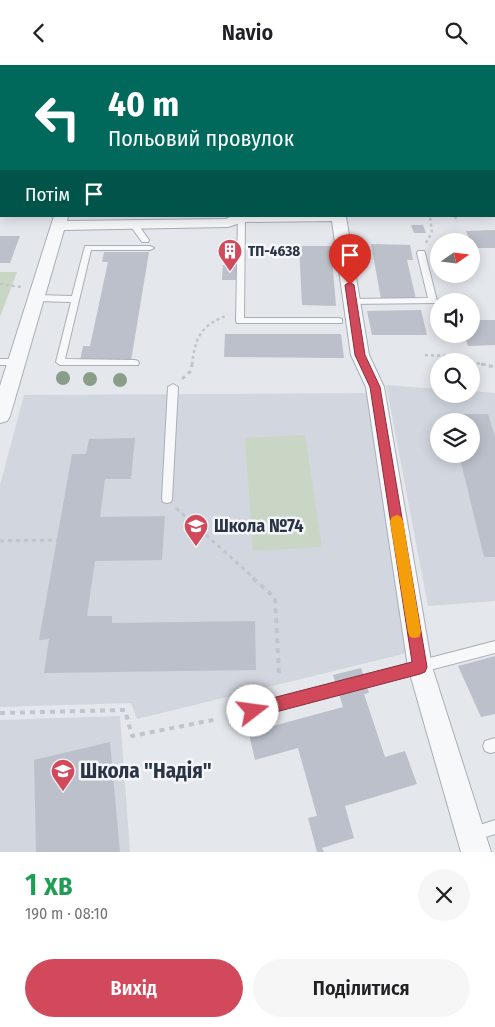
<!DOCTYPE html>
<html lang="uk">
<meta charset="utf-8">
<style>
body{margin:0;font-family:"Fira Sans Condensed",sans-serif;background:#f6f6f6;color:#202124;height:100vh;display:flex;flex-direction:column;font-size:19px;white-space:nowrap}
*{box-sizing:border-box;margin:0}
p{font-size:16px;color:#757577}
.icon{flex:none;width:28px;height:28px;fill:none;stroke:currentColor;stroke-width:2;stroke-linecap:round;stroke-linejoin:round}
.map{position:relative;height:787px;overflow:hidden}
.panel{display:flex;flex-direction:column;background:#fff;flex:1}
.panel>*{flex:none}
.guide{position:absolute;left:0px;top:0px;width:495px;height:152px;box-shadow:0 2px 12px #0003;background:#00695c;color:#fff;overflow:hidden}
.needle{width:32px;rotate:76deg}
.buttons{position:absolute;left:430px;top:168px;display:grid;gap:10px}
.buttons a{display:grid;place-items:center;width:50px;height:50px;border-radius:50%;background:#fff;box-shadow:0 2px 12px #0003;font-size:25px}
.pin{position:absolute;display:grid;place-items:center;width:42px;height:42px;color:#fff;margin:-51px -21px;border-radius:50% 50% 50% 0;rotate:-45deg;box-shadow:0 0 5px #0007}
.pin .icon{rotate:45deg}
.me{position:absolute;width:55px;margin:-28px;rotate:75deg;stroke-linejoin:round;filter:drop-shadow(0 0 4px #0008)}
.turn{display:flex;align-items:center;gap:18px;height:105px;padding:0 25px;font-size:22px}
.turn .icon{width:65px;height:65px;stroke-width:2.5}
.turn b{display:block;font-size:35px;line-height:42px}
.then{display:flex;align-items:center;height:48px;padding:0 25px;background:#0003;gap:10px;font-size:19px}
.round{display:grid;place-items:center;flex:none;width:52px;height:52px;border-radius:26px;background:#f6f6f6}
.summary{display:flex;align-items:center;justify-content:space-between;height:85px;padding:0 25px}
h1{font-size:30px;font-weight:600;line-height:38px;color:#1e9e55}
.cta{display:flex;gap:10px;margin-top:auto;padding:10px 25px}
.cta a{flex:1;height:58px;border-radius:30px;background:#d1495b;color:#fff;font-size:20px;font-weight:600;line-height:58px;text-align:center}
.cta a+a{background:#f6f6f6;color:#202124}
header{display:flex;justify-content:space-between;align-items:center;height:65px;padding:0 25px;background:#fff;font-size:22px;font-weight:600}
.map>svg:first-child{display:block}
.built{fill:#d2d6de;fill-rule:evenodd}
.green{fill:#c9d6c5}
.building{fill:#bbc0ca}
.lines{fill:none;stroke-linecap:round;stroke-linejoin:round}
.lane-casing{stroke:#a9aeb7;stroke-width:2}
.street-casing{stroke:#a9aeb7;stroke-width:2}
.path-far2{stroke:#c2c5cb;stroke-width:2.5;stroke-dasharray:3 3;stroke-linecap:butt}
.path-far1{stroke:#c2c5cb;stroke-width:3;stroke-dasharray:4 4;stroke-linecap:butt}
.path{stroke:#c2c5cb;stroke-width:4;stroke-dasharray:5 5;stroke-linecap:butt}
.lane{fill:#f7f8fa;fill-rule:evenodd}
.street{fill:#f7f8fa;fill-rule:evenodd}
.tree{fill:#899d89}
.route{fill:#d1495b;stroke:#882f3b}
.slow{fill:#f59e0b}
.labels{text-anchor:middle;dominant-baseline:central;stroke-width:5;stroke-linejoin:round;paint-order:stroke}
.far-poi-label{font-size:15px;font-weight:bold;fill:#2b3445;stroke:#f4f6f9;text-anchor:start}
.poi-label{font-size:18px;font-weight:bold;fill:#2b3445;stroke:#f4f6f9;text-anchor:start}
.near-poi-label{font-size:21px;font-weight:bold;fill:#2b3445;stroke:#f4f6f9;text-anchor:start}
</style>
<header><svg class="icon" aria-label="back" viewBox="0 0 24 24"><path d="M15 5l-7 7 7 7"/></svg>Navio<svg class="icon" aria-label="search" viewBox="0 0 24 24"><circle cx="10" cy="10" r="6"/><path d="M15 15l6 6"/></svg></header>
<div class="map">
<svg width="495" height="787" viewBox="0 0 495 787">
<rect width="100%" height="100%" fill="#e4e7ec"/>
<path class="built" d="M 122,0 L 298,0 L 298,1 L 122,1 Z
M 417,0 L 495,0 L 495,144 L 494,1 Z
M 386,320 L 439,324 L 439,329 L 471,329 L 471,326 L 495,328 L 495,536 L 428,541 ZM 439,356 L 471,356 L 471,389 L 439,389 Z
M 369,328 L 407,588 L 137,654 L 131,638 L 0,642 L 0,420 L 24,330 Z
M 120,651 L 130,787 L 0,787 L 0,655 Z"/>
<path class="green" d="M 0,207 L 17,207 L 0,252 Z
M 305,370 L 322,482 L 253,486 L 245,373 Z"/>
<path class="building" d="M 411,160 L 423,160 L 426,168 L 414,168 Z
M 495,165 L 495,183 L 473,183 L 466,166 Z
M 0,171 L 20,171 L 10,198 L 0,198 Z
M 371,179 L 410,180 L 413,195 L 407,195 L 416,234 L 381,234 Z
M 299,181 L 331,181 L 336,241 L 302,240 Z
M 218,183 L 234,183 L 234,191 L 218,191 Z
M 104,187 L 149,187 L 131,296 L 80,296 L 83,281 L 90,281 L 108,197 L 102,197 Z
M 223,200 L 237,200 L 237,215 L 222,215 Z
M 421,245 L 427,270 L 372,270 L 367,246 Z
M 471,255 L 495,255 L 495,280 L 468,281 L 464,269 L 471,269 Z
M 225,269 L 341,269 L 344,293 L 224,292 Z
M 449,349 L 488,349 L 495,372 L 495,492 L 484,492 L 459,389 L 471,389 L 471,356 L 451,356 Z
M 135,373 L 131,414 L 105,414 L 100,452 L 165,451 L 162,495 L 95,496 L 87,551 L 112,551 L 112,558 L 255,556 L 256,605 L 44,608 L 49,574 L 39,575 L 72,389 L 86,389 L 89,374 Z
M 495,591 L 495,649 L 481,652 L 458,601 Z
M 361,603 L 369,628 L 364,629 L 385,692 L 405,686 L 417,719 L 345,741 L 354,773 L 322,783 L 324,787 L 317,787 L 308,753 L 317,751 L 298,683 L 255,695 L 247,661 L 271,654 L 273,661 L 343,642 L 333,610 Z
M 110,677 L 120,787 L 36,787 L 34,695 Z"/>
<g class="lines">
<defs>
<path id="lane" d="M 312,0 L 318,0 L 319,1 L 313,1 Z
M 442,0 L 448,0 L 449,1 L 443,1 Z
M 494,11 L 495,11 L 495,15 L 494,15 Z
M 238,151 L 245,153 L 244,253 L 339,253 L 342,254 L 342,258 L 237,258 L 236,256 Z
M 131,158 L 137,158 L 149,175 L 148,177 L 142,177 L 130,160 Z
M 85,181 L 150,181 L 154,183 L 150,185 L 91,185 L 65,294 L 135,295 L 138,296 L 139,298 L 138,300 L 60,300 L 56,297 L 71,237 L 36,236 L 32,233 L 36,230 L 72,231 Z
M 418,186 L 424,186 L 425,188 L 437,236 L 436,238 L 349,239 L 349,235 L 352,234 L 428,233 L 417,188 Z
M 0,294 L 17,294 L 21,297 L 17,300 L 0,300 Z
M 173,319 L 178,322 L 172,434 L 171,437 L 167,438 L 163,437 L 162,434 L 168,322 Z
M 495,576 L 495,588 L 234,656 L 229,655 L 228,650 L 229,645 L 234,644 Z
M 495,673 L 495,687 L 490,688 L 485,686 L 483,681 L 485,676 Z
M 495,755 L 495,769 L 473,776 L 468,774 L 466,769 L 468,764 Z"/>
<path id="street" d="M 54,151 L 68,151 L 67,156 L 226,154 L 232,151 L 346,152 L 369,290 L 384,322 L 432,602 L 491,787 L 461,787 L 408,602 L 366,322 L 351,290 L 332,156 L 243,157 L 228,162 L 64,165 L 10,351 L 7,356 L 0,358 L 0,321 Z"/>
</defs>
<use href="#lane" class="lane-casing"/>
<use href="#street" class="street-casing"/>
<path class="path-far2" d="M 455,151 L 457,157
M 426,178 L 432,167 L 430,151
M 0,219 L 21,222
M 425,290 L 447,291 L 470,296
M 471,297 L 487,300
M 192,300 C 195,272 201,260 228,250"/>
<path class="path-far1" d="M 481,299 L 495,302
M 182,314 L 191,306 L 192,299
M 176,443 L 255,514
M 0,476 L 57,475"/>
<path class="path" d="M 253,513 L 275,533 L 279,608
M 0,648 L 125,645 L 132,671 L 218,654"/>
<use href="#lane" class="lane"/>
<use href="#street" class="street"/>
</g>
<g class="tree">
<circle cx="63" cy="313" r="7"/>
<circle cx="90" cy="314" r="7"/>
<circle cx="120" cy="315" r="7"/>
</g>
<path class="route" d="M 350,217 L 354,220 L 365,290 L 380,322 L 427,602 L 425,607 L 420,609 L 253,653 L 247,651 L 245,646 L 247,640 L 253,638 L 412,597 L 370,322 L 355,290 L 345,220 Z"/>
<path class="slow" d="M 397,450 L 401,452 L 403,456 L 421,567 L 419,572 L 414,573 L 410,572 L 408,567 L 390,456 L 392,452 Z"/>
<defs>
<symbol id="building-pin" viewBox="-11 -11 22 30"><path d="M0 17L-7.5 6A9.5 9.5 0 1 1 7.5 6Z" fill="#d1495b" stroke="#f4f6f9"/><path d="M-4-6H4V6H1V3H-1V6H-4ZM-2.5-4.3h1.7v1.8h-1.7ZM.8-4.3h1.7v1.8H.8ZM-2.5-1h1.7V.8h-1.7ZM.8-1h1.7V.8H.8Z" fill="#fff"/></symbol>
<symbol id="school-pin" viewBox="-11 -11 22 30"><path d="M0 17L-7.5 6A9.5 9.5 0 1 1 7.5 6Z" fill="#d1495b" stroke="#f4f6f9"/><path d="M0-5L7-2L0 1L-7-2ZM-4 1L0 2.5L4 1V4Q0 6-4 4Z" fill="#fff"/></symbol>
</defs>
<g fill-rule="evenodd">
<use href="#building-pin" x="216" y="172" width="28" height="38"/>
<use href="#school-pin" x="182" y="447" width="28" height="38"/>
<use href="#school-pin" x="49" y="692" width="28" height="38"/>
</g>
<g class="labels">
<g class="far-poi-label">
<text x="248" y="186">ТП-4638</text>
</g>
<g class="poi-label">
<text x="214" y="461">Школа №74</text>
</g>
<g class="near-poi-label">
<text x="80" y="706">Школа "Надія"</text>
</g>
</g>
</svg>
<div class="buttons">
<a><svg class="needle" viewBox="-14 -14 28 28"><path d="M0-13l5 13h-10z" fill="#e53935"/><path d="M0 13l5-13h-10z" fill="#757577"/></svg></a>
<a><svg class="icon" aria-label="sound" viewBox="0 0 24 24"><path d="M4 9h4l5-4v14l-5-4H4zM17 9q2 3 0 6"/></svg></a>
<a><svg class="icon" aria-label="search" viewBox="0 0 24 24"><circle cx="10" cy="10" r="6"/><path d="M15 15l6 6"/></svg></a>
<a><svg class="icon" aria-label="layers" viewBox="0 0 24 24"><path d="M12 4l9 5-9 5-9-5zM3 14l9 5 9-5"/></svg></a>
</div>
<div class="pin" style="left:350px;top:220px;background:#d93025"><svg class="icon" aria-label="arrive" viewBox="0 0 24 24"><path d="M6 21V4h12l-3 4 3 4H6"/></svg></div>
<svg class="me" style="left:253px;top:646px" viewBox="-20 -20 40 40"><circle r="19" fill="#fff"/><path d="M0-13L10 11 0 6-10 11z" fill="#d1495b"/></svg>
<div class="guide">
<div class="turn"><svg class="icon" aria-label="left" viewBox="0 0 24 24"><path d="M17 20v-9H6M10 6l-5 5 5 5"/></svg><div><b>40 m</b>Польовий провулок</div></div>
<div class="then">Потім<svg class="icon" aria-label="arrive" viewBox="0 0 24 24"><path d="M6 21V4h12l-3 4 3 4H6"/></svg></div>
</div>
</div>
<section class="panel">
<div class="summary"><div><h1>1 хв</h1><p>190 m · 08:10</p></div><a class="round"><svg class="icon" aria-label="close" viewBox="0 0 24 24"><path d="M6 6l12 12M18 6L6 18"/></svg></a></div>
<div class="cta"><a>Вихід</a><a>Поділитися</a></div>
</section>
